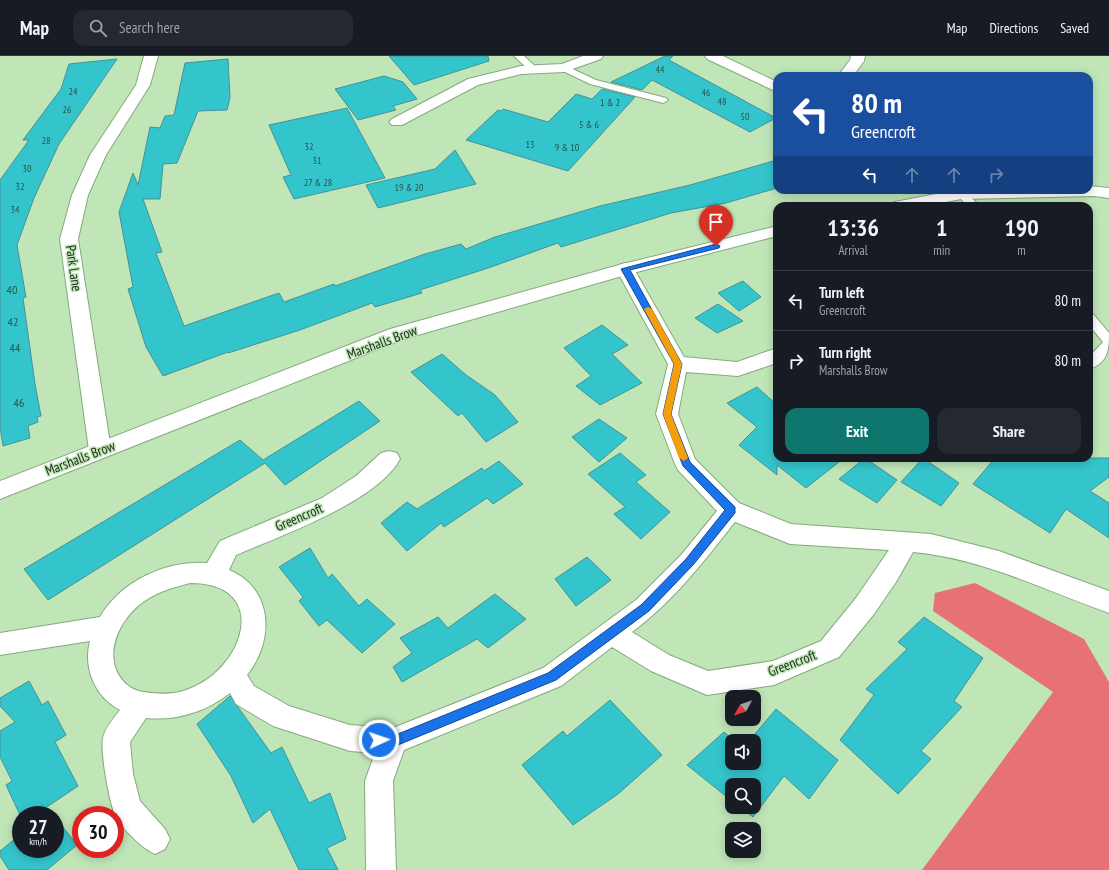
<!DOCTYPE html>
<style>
body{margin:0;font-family:"PT Sans Narrow",sans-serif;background:#242831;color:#f1f3f6;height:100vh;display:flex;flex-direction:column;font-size:15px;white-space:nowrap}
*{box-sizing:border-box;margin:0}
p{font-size:13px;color:#9ea1a6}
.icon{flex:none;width:22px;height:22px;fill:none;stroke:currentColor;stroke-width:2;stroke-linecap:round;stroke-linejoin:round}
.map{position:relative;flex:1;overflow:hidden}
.details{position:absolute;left:773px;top:146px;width:320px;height:260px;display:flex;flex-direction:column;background:#171b24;border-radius:12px;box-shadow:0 2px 10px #0003}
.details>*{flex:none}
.hud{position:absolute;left:773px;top:16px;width:320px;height:122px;border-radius:12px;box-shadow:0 2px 10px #0003;background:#1a4fa0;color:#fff;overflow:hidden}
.needle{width:26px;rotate:230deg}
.buttons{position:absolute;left:725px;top:634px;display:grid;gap:8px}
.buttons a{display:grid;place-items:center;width:36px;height:36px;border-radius:8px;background:#171b24;box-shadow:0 2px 10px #0003;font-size:20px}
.speed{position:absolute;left:12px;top:750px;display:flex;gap:8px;font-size:20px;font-weight:700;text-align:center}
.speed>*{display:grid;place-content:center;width:52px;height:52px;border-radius:50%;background:#171b24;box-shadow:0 2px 10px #0003;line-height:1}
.speed small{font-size:10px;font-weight:400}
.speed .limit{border:6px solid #d22;background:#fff;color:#111}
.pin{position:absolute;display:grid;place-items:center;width:34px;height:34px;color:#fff;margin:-41px -17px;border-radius:50% 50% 50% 0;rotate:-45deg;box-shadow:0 0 4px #0007}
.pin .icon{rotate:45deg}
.me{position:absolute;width:44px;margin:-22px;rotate:87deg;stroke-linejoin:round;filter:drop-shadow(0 0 3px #0008)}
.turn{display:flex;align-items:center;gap:14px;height:84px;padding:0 12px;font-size:18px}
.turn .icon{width:52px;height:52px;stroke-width:2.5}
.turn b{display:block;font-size:28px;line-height:34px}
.lanes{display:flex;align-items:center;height:38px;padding:0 12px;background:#0003;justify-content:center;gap:20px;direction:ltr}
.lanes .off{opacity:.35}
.eta{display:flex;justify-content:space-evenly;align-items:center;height:68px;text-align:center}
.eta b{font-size:24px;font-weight:700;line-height:28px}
.button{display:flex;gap:8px;margin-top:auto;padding:8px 12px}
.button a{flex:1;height:46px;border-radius:12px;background:#0f766e;color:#fff;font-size:16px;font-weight:700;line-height:46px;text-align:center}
.button a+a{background:#242831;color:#f1f3f6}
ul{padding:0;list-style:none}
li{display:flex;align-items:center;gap:12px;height:60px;padding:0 12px;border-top:1px solid #363941}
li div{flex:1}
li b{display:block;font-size:15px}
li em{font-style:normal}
header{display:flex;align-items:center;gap:24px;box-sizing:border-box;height:56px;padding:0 20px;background:#171b24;border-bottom:1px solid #363941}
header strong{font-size:19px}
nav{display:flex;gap:22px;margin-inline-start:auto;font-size:14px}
.search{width:280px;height:36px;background:#242831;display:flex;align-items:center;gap:10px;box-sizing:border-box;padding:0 14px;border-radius:12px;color:#9ea1a6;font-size:15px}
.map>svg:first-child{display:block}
.forest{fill:#e77275}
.building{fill:#34c5cc;stroke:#469195}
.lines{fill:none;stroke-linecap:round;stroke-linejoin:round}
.service-casing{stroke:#85a97d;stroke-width:2}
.minor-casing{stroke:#85a97d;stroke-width:2}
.tertiary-casing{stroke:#85a97d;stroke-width:2}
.service{fill:#fff;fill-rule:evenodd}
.minor{fill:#fff;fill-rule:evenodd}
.tertiary{fill:#fff;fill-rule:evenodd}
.route{fill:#1a73e8;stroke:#114b97}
.slow{fill:#f59e0b}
.labels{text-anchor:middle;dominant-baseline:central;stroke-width:3;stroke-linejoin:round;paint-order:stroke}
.far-number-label{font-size:10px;fill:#255449}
.number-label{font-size:12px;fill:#255449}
.street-label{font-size:14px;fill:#202f1d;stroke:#c0e6b8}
</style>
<header>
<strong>Map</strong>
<div class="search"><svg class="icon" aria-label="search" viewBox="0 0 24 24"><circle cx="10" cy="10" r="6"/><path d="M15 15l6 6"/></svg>Search here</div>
<nav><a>Map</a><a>Directions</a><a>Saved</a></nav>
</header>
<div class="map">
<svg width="1109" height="814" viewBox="0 0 1109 814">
<rect width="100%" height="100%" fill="#c0e6b8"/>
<path class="forest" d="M 975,527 L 1084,583 L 1109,626 L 1109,814 L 922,814 L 1053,636 L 933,555 L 935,537 Z"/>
<path class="building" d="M 389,0 L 488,0 L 489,5 L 414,29 Z
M 665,0 L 673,0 L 669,4 L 776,62 L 750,76 L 652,24 L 642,34 L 611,26 Z
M 117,3 L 59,88 L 34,142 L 17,189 L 26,241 L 23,242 L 35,328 L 41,360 L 37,361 L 38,366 L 28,370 L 30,382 L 3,390 L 0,371 L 0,124 L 29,84 L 23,84 L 61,33 L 69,8 Z
M 228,3 L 230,42 L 227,54 L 198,55 L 177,107 L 163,108 L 160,143 L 143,143 L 162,196 L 156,197 L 184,270 L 279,237 L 284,246 L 334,228 L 335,230 L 425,198 L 461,188 L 466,193 L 495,181 L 600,150 L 690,129 L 777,104 L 777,132 L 726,147 L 671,157 L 561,191 L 558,187 L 491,211 L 420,234 L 422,237 L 375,251 L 372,247 L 300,274 L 228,297 L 228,296 L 163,320 L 146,291 L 128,233 L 133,231 L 119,156 L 133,117 L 138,129 L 150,71 L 160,72 L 165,60 L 174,59 L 185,7 Z
M 384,20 L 403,26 L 417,43 L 393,50 L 396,54 L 358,64 L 335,33 Z
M 602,33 L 635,41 L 568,115 L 466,84 L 498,54 L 501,55 L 503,53 L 548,66 L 576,38 L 592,43 Z
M 347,52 L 385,122 L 294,143 L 283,121 L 291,119 L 269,69 Z
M 455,94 L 476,128 L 378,152 L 366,129 L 435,113 Z
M 743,225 L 761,241 L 739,255 L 718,237 Z
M 718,248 L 743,265 L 717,277 L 695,262 Z
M 602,269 L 628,289 L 612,298 L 642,327 L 600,349 L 576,330 L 591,320 L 564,292 Z
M 442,298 L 466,319 L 495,339 L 518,366 L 486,386 L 462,357 L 458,360 L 411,316 Z
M 757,331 L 777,349 L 777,402 L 844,402 L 806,432 L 777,409 L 777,419 L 739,389 L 757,371 L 727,347 Z
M 359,345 L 380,365 L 285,429 L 265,407 L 48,544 L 24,513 L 240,384 L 263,404 Z
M 599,363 L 627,382 L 599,406 L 572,381 Z
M 620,397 L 646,419 L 636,426 L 670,456 L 641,483 L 614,458 L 625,451 L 588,418 Z
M 865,402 L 897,424 L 877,447 L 839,423 Z
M 923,402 L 959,427 L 941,450 L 901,426 Z
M 995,402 L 1109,402 L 1109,421 L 1090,435 L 1109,447 L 1109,482 L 1066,453 L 1050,477 L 973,428 Z
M 499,405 L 523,428 L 493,448 L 487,442 L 444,471 L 441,467 L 407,495 L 381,467 L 407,446 L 417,453 L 482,412 L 484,415 Z
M 310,492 L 328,522 L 332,518 L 359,550 L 367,543 L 395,568 L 362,597 L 327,564 L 319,570 L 299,545 L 303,541 L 279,511 Z
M 587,501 L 611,524 L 576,550 L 555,523 Z
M 495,538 L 526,563 L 488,592 L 477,583 L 402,626 L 393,611 L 412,597 L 400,582 L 438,561 L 448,572 Z
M 924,561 L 983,602 L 954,645 L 962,651 L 921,695 L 931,703 L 898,738 L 840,684 L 874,639 L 866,633 L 907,593 L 898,586 Z
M 29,625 L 42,649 L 48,645 L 66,679 L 55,686 L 78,730 L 35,759 L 20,759 L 6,729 L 12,725 L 0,701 L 0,675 L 15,666 L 0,650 L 0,642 Z
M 230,640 L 271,697 L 282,691 L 309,747 L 330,737 L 346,783 L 327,792 L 338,814 L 299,814 L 270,753 L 253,767 L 231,720 L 197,668 Z
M 610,644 L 662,699 L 618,738 L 573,769 L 522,709 L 563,675 L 567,680 Z
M 776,653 L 838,704 L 809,743 L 784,720 L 753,761 L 740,751 L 754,751 L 754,729 L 732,729 L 732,745 L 687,709 L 724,676 L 735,685 L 732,685 L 732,707 L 754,707 L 754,679 Z
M 55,761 L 77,789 L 47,814 L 9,814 L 0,800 L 0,795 L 21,778 L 21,793 L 55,793 Z"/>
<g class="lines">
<defs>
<path id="service" d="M 514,0 L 524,0 L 538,13 L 533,16 L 530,15 Z
M 564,9 L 596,24 L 666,42 L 668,44 L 663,47 L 590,28 L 561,14 L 561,10 Z
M 961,135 L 965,136 L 980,150 L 968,150 L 956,138 Z
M 1089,257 L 1093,258 L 1109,277 C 1109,294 1108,307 1089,313 L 1089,301 L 1103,286 L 1089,269 Z"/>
<path id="minor" d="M 144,0 L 158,0 L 150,29 L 106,99 L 88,139 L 78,183 L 111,394 L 108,400 L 100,402 L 92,400 L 89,394 L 60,183 L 72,139 L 90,99 L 136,29 Z
M 583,0 L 603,0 L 601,3 L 564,16 L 521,18 L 478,29 L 402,69 L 392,69 L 389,66 L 392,63 L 468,23 L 521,10 L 562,8 Z
M 851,0 L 865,0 L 864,5 L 853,20 L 838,20 L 850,4 Z
M 625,207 L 631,209 L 634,213 L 684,301 L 737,306 L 777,292 L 777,307 L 738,320 L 686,316 L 678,358 L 695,403 L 739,447 L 791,468 L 931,478 L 999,495 L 1109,535 L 1109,557 C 1045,534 981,502 913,496 L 896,526 L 874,558 L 839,601 L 774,629 L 707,639 L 651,615 L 612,591 L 561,630 L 404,694 L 393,725 L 396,814 L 366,814 L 365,725 L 375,697 L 350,695 L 273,670 L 236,648 L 230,637 C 206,656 176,665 146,662 L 130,686 L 133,718 L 140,745 L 165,773 L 170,783 L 165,793 L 155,798 C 142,792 125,775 117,763 C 110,752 100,695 103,682 C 105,672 114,662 120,654 C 95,641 83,612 90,585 L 0,599 L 0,577 L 100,561 C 121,525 166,504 207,507 L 220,485 L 322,442 L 356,420 L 381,397 L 389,395 L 397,397 L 400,403 C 377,446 280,480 236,499 L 229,514 C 273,532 275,584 247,619 L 254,630 L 289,650 L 350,669 L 393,672 L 543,612 L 636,544 L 681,499 L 717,455 L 678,414 L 675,408 L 656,358 L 668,308 L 616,213 L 619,209 ZM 735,466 L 790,488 L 889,494 L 856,542 L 821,585 L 773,605 L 708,615 L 669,599 L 632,576 C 673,546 704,505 735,466 ZM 190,527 C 273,527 244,615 186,634 C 173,639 157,638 144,636 C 136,635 128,631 123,625 C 103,602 117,568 138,550 C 153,537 171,532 190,527 Z"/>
<path id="tertiary" d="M 705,0 L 723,0 L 777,26 L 777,36 L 707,3 Z
M 1089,130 L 1109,132 L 1109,142 L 1094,140 L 961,143 L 926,150 L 891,150 L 894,146 L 900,145 L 956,134 L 1089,134 Z
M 777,170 L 777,180 L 629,218 L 404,283 L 0,443 L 0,425 L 390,273 L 619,209 Z"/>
</defs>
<use href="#service" class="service-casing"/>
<use href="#minor" class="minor-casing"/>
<use href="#tertiary" class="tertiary-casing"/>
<use href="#service" class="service"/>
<use href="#minor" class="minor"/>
<use href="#tertiary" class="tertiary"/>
</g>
<path class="route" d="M 716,188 L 720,190 L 719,192 L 630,214 L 682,308 L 671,358 L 690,406 L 735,451 L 735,457 L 693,509 L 649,555 L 556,624 L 393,691 L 375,688 L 373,684 L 375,680 L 379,679 L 393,680 L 548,617 L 641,549 L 686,503 L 725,454 L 683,410 L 663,358 L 674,308 L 621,213 Z"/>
<path class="slow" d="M 648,251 L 652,253 L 682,308 L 671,358 L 688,402 L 684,405 L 679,402 L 663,358 L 674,308 L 644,253 Z"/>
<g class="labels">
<g class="far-number-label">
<text x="660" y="13">44</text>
<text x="73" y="35">24</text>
<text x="706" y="36">46</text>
<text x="722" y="45">48</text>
<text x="610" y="46">1 &amp; 2</text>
<text x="67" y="53">26</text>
<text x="745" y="60">50</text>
<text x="589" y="68">5 &amp; 6</text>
<text x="46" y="84">28</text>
<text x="530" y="88">13</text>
<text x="309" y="90">32</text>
<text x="567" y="91">9 &amp; 10</text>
<text x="317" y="104">31</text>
<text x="27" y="112">30</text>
<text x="318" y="126">27 &amp; 28</text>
<text x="20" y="130">32</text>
<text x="409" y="131">19 &amp; 20</text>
<text x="15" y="153">34</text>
</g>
<g class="number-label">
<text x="12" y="233">40</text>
<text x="13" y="265">42</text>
<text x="15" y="291">44</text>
<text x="19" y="346">46</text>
</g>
<g class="street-label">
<text transform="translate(74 212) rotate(82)">Park Lane</text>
<text transform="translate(382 286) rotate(-20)">Marshalls Brow</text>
<text transform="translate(80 402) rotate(-21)">Marshalls Brow</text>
<text transform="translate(299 461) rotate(-23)">Greencroft</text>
<text transform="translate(792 607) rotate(-21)">Greencroft</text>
</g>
</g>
</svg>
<div class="buttons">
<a><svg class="needle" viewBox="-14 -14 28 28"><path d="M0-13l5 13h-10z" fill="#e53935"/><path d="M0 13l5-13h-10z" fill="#9ea1a6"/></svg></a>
<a><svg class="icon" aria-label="sound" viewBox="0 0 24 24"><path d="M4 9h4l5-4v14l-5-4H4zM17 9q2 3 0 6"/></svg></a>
<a><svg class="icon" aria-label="search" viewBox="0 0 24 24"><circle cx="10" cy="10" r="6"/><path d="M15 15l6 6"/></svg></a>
<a><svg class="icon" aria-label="layers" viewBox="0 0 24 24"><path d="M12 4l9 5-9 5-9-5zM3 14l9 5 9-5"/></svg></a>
</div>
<div class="speed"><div>27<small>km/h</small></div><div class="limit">30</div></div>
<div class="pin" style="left:716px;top:190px;background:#d93025"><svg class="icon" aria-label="arrive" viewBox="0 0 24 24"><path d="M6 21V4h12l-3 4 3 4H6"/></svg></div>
<svg class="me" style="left:379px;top:684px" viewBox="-20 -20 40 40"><circle r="17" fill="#1a73e8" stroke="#fff" stroke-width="3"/><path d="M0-11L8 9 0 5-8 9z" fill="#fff"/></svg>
<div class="hud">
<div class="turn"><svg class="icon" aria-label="left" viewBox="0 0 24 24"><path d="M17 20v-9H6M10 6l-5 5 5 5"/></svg><div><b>80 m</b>Greencroft</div></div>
<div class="lanes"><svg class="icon" aria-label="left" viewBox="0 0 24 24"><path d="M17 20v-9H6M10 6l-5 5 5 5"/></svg><svg class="icon off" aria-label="ahead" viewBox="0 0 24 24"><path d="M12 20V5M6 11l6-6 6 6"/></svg><svg class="icon off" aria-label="ahead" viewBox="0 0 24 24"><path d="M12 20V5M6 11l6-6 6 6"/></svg><svg class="icon off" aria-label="right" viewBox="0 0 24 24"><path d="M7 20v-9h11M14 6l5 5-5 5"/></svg></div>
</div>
<section class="details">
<div class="eta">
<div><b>13:36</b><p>Arrival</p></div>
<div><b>1</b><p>min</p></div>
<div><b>190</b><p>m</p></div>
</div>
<ul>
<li><svg class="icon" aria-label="left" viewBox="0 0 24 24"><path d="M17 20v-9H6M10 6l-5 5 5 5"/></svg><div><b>Turn left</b><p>Greencroft</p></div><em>80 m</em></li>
<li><svg class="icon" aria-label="right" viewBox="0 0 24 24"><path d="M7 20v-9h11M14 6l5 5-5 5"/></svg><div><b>Turn right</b><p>Marshalls Brow</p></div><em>80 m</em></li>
</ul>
<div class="button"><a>Exit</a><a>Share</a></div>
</section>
</div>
